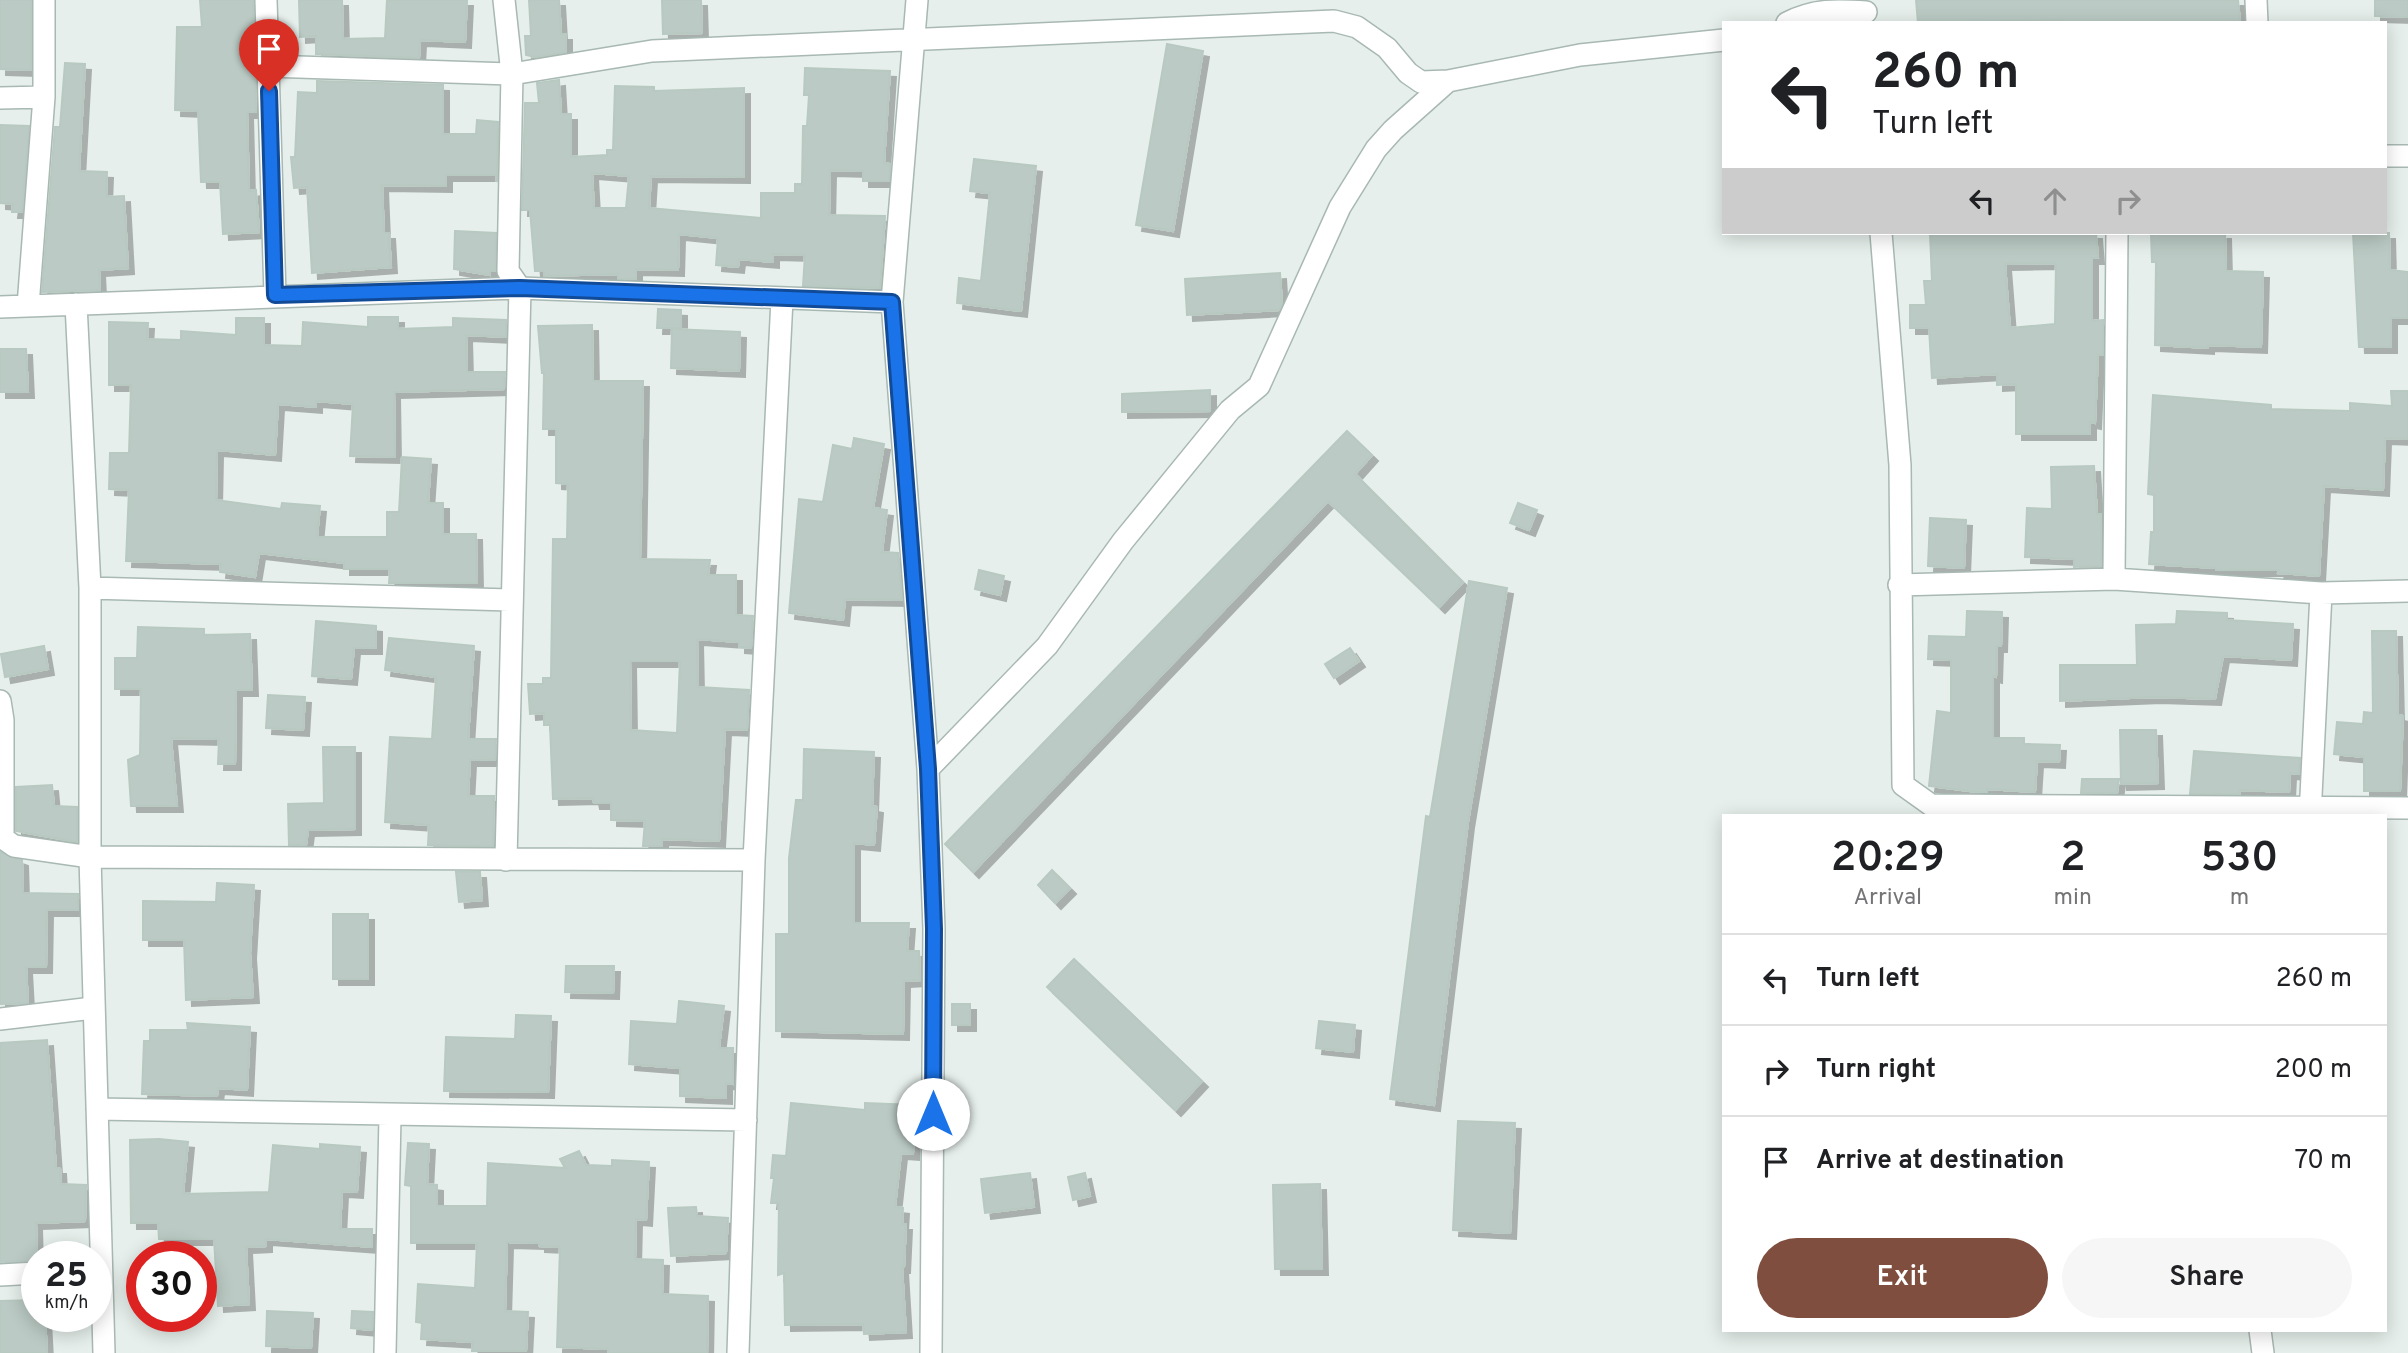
<!DOCTYPE html>
<style>
body{margin:0;font-family:Overpass,sans-serif;background:#f6f6f6;color:#202124;height:100vh;display:flex;flex-direction:column;font-size:26px;white-space:nowrap}
*{box-sizing:border-box;margin:0}
p{font-size:23px;color:#757577}
.icon{flex:none;width:38px;height:38px;fill:none;stroke:currentColor;stroke-width:2;stroke-linecap:round;stroke-linejoin:round}
.map{position:relative;flex:1;overflow:hidden}
.drawer{position:absolute;left:1722px;top:814px;width:665px;height:518px;display:flex;flex-direction:column;background:#fff;border-radius:0px;box-shadow:0 4px 18px #0003}
.drawer>*{flex:none}
.guide{position:absolute;left:1722px;top:21px;width:665px;height:214px;border-radius:0px;box-shadow:0 4px 18px #0003;background:#fff;color:#202124;overflow:hidden}
.speed{position:absolute;left:21px;top:1241px;display:flex;gap:14px;font-size:35px;font-weight:700;text-align:center}
.speed>*{display:grid;place-content:center;width:91px;height:91px;border-radius:50%;background:#fff;box-shadow:0 4px 18px #0003;line-height:1}
.speed small{font-size:18px;font-weight:400}
.speed .limit{border:10px solid #d22;background:#fff;color:#111}
.pin{position:absolute;display:grid;place-items:center;width:60px;height:60px;color:#fff;margin:-72px -30px;border-radius:50% 50% 50% 0;rotate:-45deg;box-shadow:0 0 7px #0007}
.pin .icon{rotate:45deg}
.me{position:absolute;width:77px;margin:-38px;rotate:0deg;stroke-linejoin:round;filter:drop-shadow(0 0 5px #0008)}
.turn{display:flex;align-items:center;gap:24px;height:147px;padding:0 35px;font-size:32px}
.turn .icon{width:91px;height:91px;stroke-width:2.5}
.turn b{display:block;font-size:49px;line-height:60px}
.lanes{display:flex;align-items:center;height:66px;padding:0 35px;background:#0003;justify-content:center;gap:35px;direction:ltr}
.lanes .off{opacity:.35}
.eta{display:flex;justify-content:space-evenly;align-items:center;height:119px;text-align:center}
.eta b{font-size:42px;font-weight:600;line-height:49px}
.action{display:flex;gap:14px;margin-top:auto;padding:14px 35px}
.action a{flex:1;height:80px;border-radius:42px;background:#7f4e3f;color:#fff;font-size:28px;font-weight:600;line-height:80px;text-align:center}
.action a+a{background:#f6f6f6;color:#202124}
ul{padding:0;list-style:none}
li{display:flex;align-items:center;gap:21px;height:91px;padding:0 35px;border-top:2px solid #e0e0e0}
li div{flex:1}
li b{display:block;font-size:26px}
li em{font-style:normal}
.map>svg:first-child{display:block}
.building{fill:#bbcac4;stroke:#b8c9c2;stroke-width:2;fill-rule:evenodd;filter:url(#shadow)}
.lines{fill:none;stroke-linecap:round;stroke-linejoin:round}
.minor-casing{stroke:#a8b8b2;stroke-width:24}
.minor{stroke:#fff;stroke-width:21}
.route-casing{stroke:#114b97;stroke-width:18}
.route{stroke:#1a73e8;stroke-width:12}
</style>
<div class="map">
<svg width="2408" height="1353" viewBox="0 0 2408 1353">
<defs>
<filter id="shadow"><feDropShadow dx="6" dy="6" stdDeviation="0" flood-color="#0004"/></filter>
</defs>
<rect width="100%" height="100%" fill="#e6efeb"/>
<path class="building" d="M 0,0 L 31,0 L 31,70 L 0,69 Z
M 200,0 L 253,0 L 256,112 L 247,112 L 249,191 L 256,190 L 259,232 L 223,234 L 220,182 L 201,182 L 198,111 L 175,110 L 177,27 L 202,27 Z
M 299,0 L 342,0 L 343,39 L 385,38 L 387,0 L 467,0 L 465,42 L 420,40 L 419,58 L 316,54 L 316,36 L 300,37 Z
M 529,0 L 559,0 L 561,34 L 566,34 L 566,52 L 535,57 L 526,55 L 525,36 L 531,36 Z
M 662,0 L 701,0 L 702,33 L 663,34 Z
M 1916,0 L 2238,0 L 2240,23 L 2062,23 L 2062,20 L 1918,23 Z
M 2375,0 L 2408,0 L 2408,17 L 2375,16 Z
M 1167,44 L 1203,51 L 1173,231 L 1136,225 Z
M 65,63 L 85,64 L 79,171 L 107,172 L 106,197 L 124,196 L 128,268 L 99,270 L 100,290 L 42,292 L 55,127 L 60,127 Z
M 805,68 L 890,71 L 884,163 L 890,164 L 889,181 L 863,181 L 863,171 L 830,170 L 829,215 L 885,216 L 880,288 L 803,286 L 805,255 L 773,254 L 773,262 L 739,259 L 738,267 L 716,265 L 718,238 L 679,234 L 678,270 L 636,269 L 636,279 L 618,279 L 618,274 L 544,276 L 544,271 L 535,271 L 530,210 L 522,210 L 525,103 L 539,103 L 537,83 L 559,80 L 561,114 L 571,114 L 571,157 L 607,155 L 607,150 L 613,150 L 615,86 L 654,87 L 654,91 L 744,88 L 744,177 L 651,176 L 649,208 L 761,218 L 761,193 L 795,193 L 795,184 L 802,184 L 803,126 L 807,126 L 809,95 L 804,95 ZM 592,173 L 629,176 L 626,208 L 594,208 Z
M 317,81 L 443,85 L 443,134 L 476,134 L 477,120 L 498,122 L 497,182 L 496,175 L 446,175 L 446,186 L 382,185 L 384,233 L 389,233 L 391,267 L 312,273 L 307,187 L 294,188 L 291,157 L 295,157 L 298,92 L 317,93 Z
M 0,125 L 29,126 L 22,212 L 12,212 L 13,204 L 0,203 Z
M 974,159 L 1036,166 L 1021,311 L 957,303 L 959,278 L 981,281 L 990,193 L 970,191 Z
M 455,231 L 496,233 L 495,271 L 490,271 L 490,275 L 454,269 Z
M 1930,233 L 2096,233 L 2098,258 L 2092,258 L 2092,321 L 2103,320 L 2103,355 L 2098,355 L 2095,423 L 2090,422 L 2090,434 L 2016,434 L 2016,384 L 1997,385 L 1997,374 L 1932,378 L 1929,328 L 1910,328 L 1910,305 L 1926,305 L 1924,281 L 1932,281 ZM 2056,263 L 2055,324 L 2010,328 L 2005,264 Z
M 2151,233 L 2225,233 L 2226,271 L 2263,272 L 2261,347 L 2208,345 L 2208,348 L 2155,345 L 2156,262 L 2152,262 Z
M 2353,233 L 2389,233 L 2390,270 L 2408,272 L 2408,318 L 2391,318 L 2391,347 L 2359,347 Z
M 1280,273 L 1282,304 L 1279,310 L 1187,315 L 1185,279 Z
M 658,309 L 681,310 L 681,328 L 657,328 Z
M 368,317 L 398,317 L 398,329 L 453,327 L 453,318 L 506,320 L 506,337 L 466,335 L 467,372 L 505,372 L 504,389 L 394,392 L 395,457 L 350,456 L 353,404 L 316,401 L 316,407 L 278,404 L 275,455 L 217,450 L 216,500 L 281,509 L 282,503 L 320,506 L 317,537 L 387,537 L 387,512 L 399,512 L 402,457 L 431,459 L 428,503 L 443,503 L 443,534 L 476,534 L 477,583 L 389,583 L 390,569 L 344,569 L 344,563 L 259,553 L 255,577 L 220,572 L 221,564 L 126,561 L 129,490 L 109,489 L 110,453 L 129,453 L 131,385 L 109,385 L 109,322 L 148,323 L 147,339 L 181,340 L 181,331 L 236,335 L 236,318 L 264,318 L 264,345 L 302,346 L 303,322 L 368,327 Z
M 592,325 L 593,381 L 643,381 L 640,559 L 710,560 L 708,575 L 736,575 L 736,615 L 753,616 L 751,648 L 739,647 L 739,642 L 697,639 L 698,687 L 749,690 L 747,730 L 725,729 L 719,841 L 662,839 L 662,846 L 643,846 L 645,821 L 611,820 L 611,803 L 594,803 L 593,798 L 553,799 L 550,725 L 544,725 L 544,713 L 530,714 L 528,684 L 543,684 L 543,678 L 551,678 L 553,539 L 567,539 L 568,484 L 556,483 L 556,429 L 543,429 L 544,373 L 542,373 L 538,326 ZM 630,661 L 680,661 L 677,733 L 631,730 Z
M 672,329 L 740,332 L 739,371 L 671,368 Z
M 0,349 L 26,349 L 28,392 L 0,392 Z
M 1210,390 L 1210,411 L 1122,412 L 1122,394 Z
M 2391,391 L 2408,391 L 2408,439 L 2385,438 L 2383,490 L 2324,486 L 2319,576 L 2278,573 L 2279,570 L 2216,570 L 2216,568 L 2149,564 L 2151,532 L 2154,532 L 2154,495 L 2148,494 L 2153,395 L 2271,405 L 2271,409 L 2350,411 L 2350,403 L 2392,406 Z
M 1347,431 L 1372,455 L 1355,474 L 1463,582 L 1439,607 L 1328,501 L 973,872 L 945,844 Z
M 854,438 L 884,444 L 873,508 L 887,510 L 882,552 L 898,553 L 902,600 L 845,599 L 843,620 L 789,613 L 799,499 L 823,502 L 833,445 L 852,449 Z
M 2094,466 L 2097,514 L 2101,514 L 2101,566 L 2074,567 L 2074,559 L 2025,557 L 2027,508 L 2052,509 L 2051,467 Z
M 1518,503 L 1537,510 L 1529,530 L 1510,523 Z
M 1930,518 L 1966,520 L 1964,568 L 1928,566 Z
M 979,570 L 1004,576 L 1000,595 L 975,589 Z
M 1469,581 L 1507,588 L 1468,822 L 1434,1105 L 1390,1099 L 1426,816 L 1430,817 Z
M 1967,611 L 2002,612 L 2001,646 L 1997,646 L 1996,677 L 1993,676 L 1993,738 L 2024,738 L 2024,744 L 2060,745 L 2059,762 L 2037,761 L 2035,792 L 1987,789 L 1987,792 L 1977,792 L 1929,786 L 1937,711 L 1951,713 L 1951,660 L 1928,659 L 1929,636 L 1966,637 Z
M 2177,611 L 2227,613 L 2227,620 L 2293,624 L 2291,660 L 2223,656 L 2215,699 L 2155,697 L 2060,701 L 2060,665 L 2137,665 L 2136,625 L 2176,624 Z
M 316,621 L 376,626 L 376,648 L 354,648 L 351,679 L 312,676 Z
M 138,627 L 204,629 L 204,635 L 250,634 L 252,690 L 236,690 L 235,764 L 218,764 L 219,739 L 171,738 L 177,806 L 131,806 L 128,760 L 140,755 L 141,689 L 115,689 L 115,658 L 137,658 Z
M 2372,631 L 2396,631 L 2398,715 L 2403,716 L 2400,791 L 2364,791 L 2364,757 L 2334,754 L 2337,722 L 2363,724 L 2364,712 L 2373,713 Z
M 389,638 L 474,646 L 468,739 L 496,739 L 495,760 L 470,760 L 468,796 L 494,796 L 493,846 L 428,845 L 429,825 L 385,822 L 390,737 L 432,739 L 436,677 L 385,670 Z
M 44,646 L 48,669 L 5,677 L 1,654 Z
M 1350,648 L 1359,661 L 1334,678 L 1325,664 Z
M 268,695 L 305,697 L 303,730 L 266,728 Z
M 2120,730 L 2156,730 L 2158,783 L 2121,784 Z
M 323,747 L 355,747 L 355,829 L 308,830 L 306,845 L 289,845 L 288,804 L 324,803 Z
M 804,749 L 874,752 L 872,806 L 877,807 L 874,845 L 854,843 L 854,923 L 909,923 L 907,951 L 919,951 L 920,980 L 904,981 L 903,1034 L 776,1031 L 776,934 L 789,934 L 789,858 L 796,800 L 803,800 Z
M 2194,751 L 2300,758 L 2299,774 L 2290,773 L 2289,792 L 2240,790 L 2240,794 L 2190,794 Z
M 2082,779 L 2119,779 L 2117,793 L 2081,793 Z
M 52,785 L 54,806 L 77,807 L 77,842 L 16,831 L 16,787 Z
M 0,852 L 22,860 L 23,893 L 78,894 L 78,910 L 47,910 L 46,967 L 26,967 L 28,1003 L 0,1004 Z
M 1052,870 L 1070,888 L 1055,903 L 1038,885 Z
M 456,872 L 480,872 L 482,900 L 459,902 Z
M 217,883 L 254,885 L 250,953 L 253,997 L 186,1000 L 184,940 L 143,940 L 143,901 L 216,902 Z
M 333,914 L 368,914 L 368,979 L 333,979 Z
M 1074,959 L 1202,1081 L 1175,1110 L 1047,987 Z
M 566,966 L 614,966 L 613,993 L 565,992 Z
M 679,1001 L 724,1006 L 719,1048 L 733,1048 L 733,1084 L 726,1083 L 726,1098 L 680,1096 L 680,1068 L 629,1064 L 631,1021 L 677,1024 Z
M 952,1004 L 970,1004 L 970,1025 L 952,1025 Z
M 516,1015 L 551,1016 L 548,1092 L 444,1091 L 446,1037 L 515,1039 Z
M 1319,1021 L 1355,1025 L 1353,1052 L 1316,1048 Z
M 187,1023 L 250,1027 L 247,1090 L 218,1088 L 217,1096 L 142,1094 L 144,1041 L 150,1041 L 150,1030 L 188,1030 Z
M 47,1040 L 56,1168 L 60,1168 L 61,1184 L 86,1185 L 85,1221 L 36,1223 L 37,1260 L 0,1262 L 0,1043 Z
M 791,1103 L 865,1110 L 865,1103 L 915,1105 L 913,1154 L 901,1153 L 895,1207 L 903,1208 L 902,1224 L 906,1224 L 904,1267 L 902,1267 L 906,1332 L 864,1334 L 863,1324 L 785,1325 L 784,1273 L 778,1275 L 779,1203 L 771,1203 L 774,1178 L 771,1178 L 773,1155 L 786,1156 Z
M 1458,1121 L 1515,1123 L 1510,1233 L 1453,1230 Z
M 159,1139 L 188,1142 L 183,1194 L 269,1192 L 273,1145 L 320,1149 L 320,1144 L 360,1147 L 357,1192 L 342,1191 L 340,1229 L 372,1229 L 372,1247 L 266,1239 L 266,1246 L 246,1247 L 249,1304 L 218,1306 L 214,1239 L 159,1239 L 158,1223 L 131,1223 L 130,1140 Z
M 408,1143 L 429,1144 L 427,1184 L 437,1185 L 437,1206 L 487,1206 L 488,1163 L 565,1168 L 560,1159 L 579,1151 L 586,1165 L 612,1166 L 612,1160 L 649,1162 L 646,1220 L 636,1219 L 635,1259 L 663,1260 L 662,1294 L 708,1296 L 707,1353 L 608,1353 L 608,1349 L 557,1347 L 560,1247 L 539,1246 L 539,1243 L 507,1242 L 505,1311 L 528,1312 L 526,1351 L 472,1351 L 473,1342 L 421,1339 L 422,1323 L 416,1322 L 418,1284 L 475,1288 L 477,1243 L 411,1243 L 411,1186 L 405,1185 Z
M 1030,1173 L 1034,1207 L 985,1213 L 981,1179 Z
M 1085,1173 L 1090,1196 L 1073,1200 L 1068,1177 Z
M 1320,1184 L 1322,1269 L 1275,1269 L 1273,1185 Z
M 696,1207 L 697,1216 L 728,1218 L 726,1253 L 671,1256 L 668,1208 Z
M 37,1300 L 37,1316 L 45,1316 L 47,1353 L 0,1353 L 0,1301 Z
M 267,1311 L 313,1313 L 311,1348 L 266,1346 Z
M 352,1311 L 373,1312 L 372,1330 L 351,1328 Z"/>
<g class="lines">
<defs>
<path id="minor" d="M 266,0 L 275,295
M 504,0 L 512,74 L 508,271 L 520,288 L 506,860
M 917,0 L 892,302 L 928,769 L 934,929 L 931,1353
M 2256,0 L 2257,23
M 1787,23 C 1814,9 1837,10 1866,12
M 268,66 L 512,74 L 652,51 L 1334,21 L 1357,27 L 1387,48 L 1408,73 L 1421,82 L 1448,81 L 1580,55 L 1724,40
M 0,98 L 44,97
M 2385,156 L 2408,156
M 1881,233 L 1900,465 L 1903,785 L 1931,805 L 2408,808
M 76,304 L 90,588 L 90,857 L 104,1353
M 28,306 L 44,97 L 44,0
M 0,307 L 520,288 L 892,302
M 2114,579 L 2117,233
M 1899,585 L 2114,579 L 2321,593 L 2408,591
M 90,588 L 510,600
M 0,701 L 3,720 L 3,837
M 928,769 L 1047,646 L 1123,541 L 1230,410 L 1259,386 L 1340,207 L 1376,149 L 1393,130 L 1448,81
M 2310,816 L 2321,593
M 0,836 L 14,846 L 90,857 L 754,860
M 0,1019 L 93,1008
M 97,1109 L 746,1120
M 0,1275 L 37,1273
M 2260,1330 L 2263,1353
M 385,1353 L 390,1116
M 738,1353 L 754,860 L 782,299"/>
</defs>
<use href="#minor" class="minor-casing"/>
<use href="#minor" class="minor"/>
</g>
<g class="lines">
<defs>
<path id="route" d="M 269,91 L 275,295 L 520,288 L 892,302 L 928,769 L 934,929 L 933,1114"/>
</defs>
<use href="#route" class="route-casing"/>
<use href="#route" class="route"/>
</g>
</svg>
<div class="speed"><div>25<small>km/h</small></div><div class="limit">30</div></div>
<div class="pin" style="left:269px;top:91px;background:#d93025"><svg class="icon" aria-label="arrive" viewBox="0 0 24 24"><path d="M6 21V4h12l-3 4 3 4H6"/></svg></div>
<svg class="me" style="left:933px;top:1114px" viewBox="-20 -20 40 40"><circle r="19" fill="#fff"/><path d="M0-13L10 11 0 6-10 11z" fill="#1a73e8"/></svg>
<div class="guide">
<div class="turn"><svg class="icon" aria-label="left" viewBox="0 0 24 24"><path d="M17 20v-9H6M10 6l-5 5 5 5"/></svg><div><b>260 m</b>Turn left</div></div>
<div class="lanes"><svg class="icon" aria-label="left" viewBox="0 0 24 24"><path d="M17 20v-9H6M10 6l-5 5 5 5"/></svg><svg class="icon off" aria-label="ahead" viewBox="0 0 24 24"><path d="M12 20V5M6 11l6-6 6 6"/></svg><svg class="icon off" aria-label="right" viewBox="0 0 24 24"><path d="M7 20v-9h11M14 6l5 5-5 5"/></svg></div>
</div>
<section class="drawer">
<div class="eta">
<div><b>20:29</b><p>Arrival</p></div>
<div><b>2</b><p>min</p></div>
<div><b>530</b><p>m</p></div>
</div>
<ul>
<li><svg class="icon" aria-label="left" viewBox="0 0 24 24"><path d="M17 20v-9H6M10 6l-5 5 5 5"/></svg><div><b>Turn left</b></div><em>260 m</em></li>
<li><svg class="icon" aria-label="right" viewBox="0 0 24 24"><path d="M7 20v-9h11M14 6l5 5-5 5"/></svg><div><b>Turn right</b></div><em>200 m</em></li>
<li><svg class="icon" aria-label="arrive" viewBox="0 0 24 24"><path d="M6 21V4h12l-3 4 3 4H6"/></svg><div><b>Arrive at destination</b></div><em>70 m</em></li>
</ul>
<div class="action"><a>Exit</a><a>Share</a></div>
</section>
</div>
